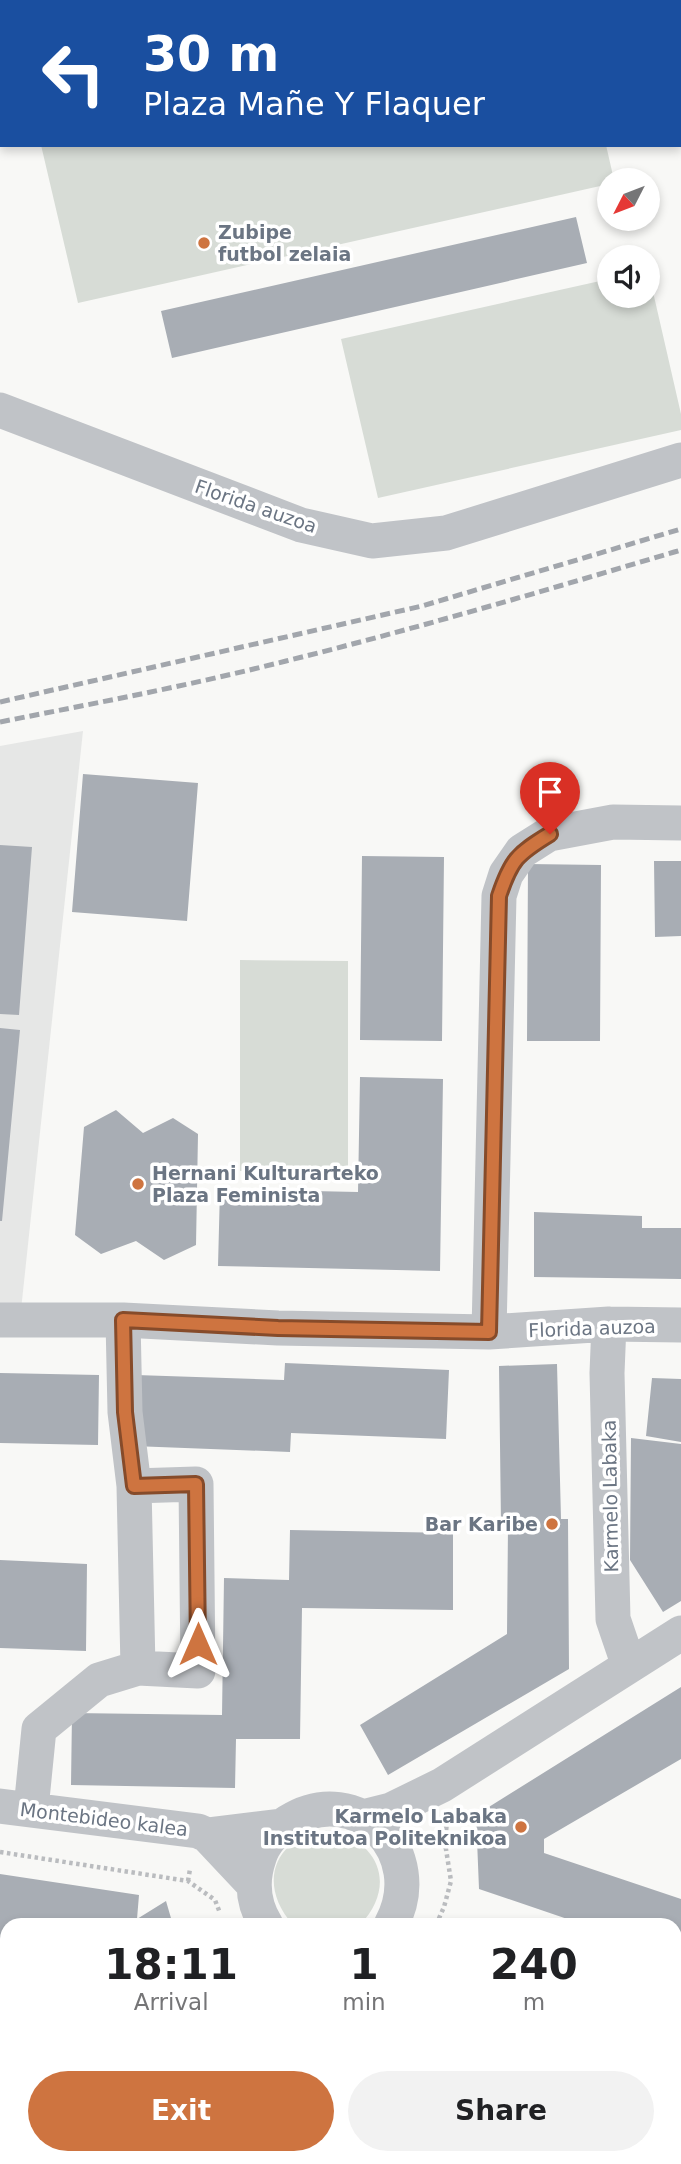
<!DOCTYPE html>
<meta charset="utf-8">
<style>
body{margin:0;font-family:"DejaVu Sans",sans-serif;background:#f2f2f2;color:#202124;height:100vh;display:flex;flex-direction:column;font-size:26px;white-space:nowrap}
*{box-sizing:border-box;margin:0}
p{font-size:23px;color:#757577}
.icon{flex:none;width:38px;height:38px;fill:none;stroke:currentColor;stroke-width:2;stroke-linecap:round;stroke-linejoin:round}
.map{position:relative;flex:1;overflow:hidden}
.panel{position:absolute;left:0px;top:1918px;width:682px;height:247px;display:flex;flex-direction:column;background:#fff;border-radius:21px 21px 0 0;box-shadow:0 4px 10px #0003}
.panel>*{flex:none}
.banner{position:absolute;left:0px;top:0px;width:682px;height:147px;box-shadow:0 4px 10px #0003;background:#1a4fa0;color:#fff;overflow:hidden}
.needle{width:46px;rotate:228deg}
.tools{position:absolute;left:597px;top:168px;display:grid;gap:14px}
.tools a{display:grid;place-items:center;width:63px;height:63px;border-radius:50%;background:#fff;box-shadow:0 4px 10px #0003;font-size:35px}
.pin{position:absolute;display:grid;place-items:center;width:60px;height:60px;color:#fff;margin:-72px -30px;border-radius:50% 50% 50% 0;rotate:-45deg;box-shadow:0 0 7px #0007}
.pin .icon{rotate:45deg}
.me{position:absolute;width:77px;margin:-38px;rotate:0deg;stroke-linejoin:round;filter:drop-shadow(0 0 5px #0008)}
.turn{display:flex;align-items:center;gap:24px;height:147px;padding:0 28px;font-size:32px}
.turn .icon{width:91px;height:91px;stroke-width:2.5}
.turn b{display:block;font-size:49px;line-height:60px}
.eta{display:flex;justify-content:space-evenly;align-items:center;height:119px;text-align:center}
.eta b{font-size:42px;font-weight:700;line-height:49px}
.cta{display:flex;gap:14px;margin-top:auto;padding:14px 28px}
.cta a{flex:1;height:80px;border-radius:42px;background:#ce7440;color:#fff;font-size:28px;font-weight:700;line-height:80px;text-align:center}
.cta a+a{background:#f2f2f2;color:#202124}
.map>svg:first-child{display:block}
.built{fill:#e6e7e6}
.green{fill:#d7dcd6}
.building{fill:#a8adb4}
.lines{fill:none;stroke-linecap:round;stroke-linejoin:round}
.path{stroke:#babcbf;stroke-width:4.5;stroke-dasharray:3.5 3.5;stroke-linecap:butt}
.street{stroke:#c0c3c7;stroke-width:35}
.rail{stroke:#a2a6ac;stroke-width:5;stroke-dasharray:10 5;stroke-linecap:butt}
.route-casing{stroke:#864b2a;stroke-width:18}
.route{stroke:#ce7440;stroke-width:12}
.poi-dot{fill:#ce7440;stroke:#fff;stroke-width:2.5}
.labels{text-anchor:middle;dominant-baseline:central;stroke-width:7;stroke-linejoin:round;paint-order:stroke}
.poi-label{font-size:19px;font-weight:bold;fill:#6b7583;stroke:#fff;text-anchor:start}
.street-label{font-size:19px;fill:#6b7583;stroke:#fff}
</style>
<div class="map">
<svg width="681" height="2164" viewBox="0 0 681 2164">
<rect width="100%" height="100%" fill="#f8f8f6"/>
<path class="built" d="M 83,731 L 21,1310 L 0,1309 L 0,746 Z"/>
<path class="green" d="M 8,0 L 572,0 L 572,2 L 8,2 Z
M 41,145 L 606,145 L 614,180 L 609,180 L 609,184 L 78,303 Z
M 648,270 L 681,414 L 681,430 L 378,498 L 341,339 L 609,279 L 609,296 L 648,296 Z
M 240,960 L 348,961 L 348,1171 L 240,1171 Z
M 332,1830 C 381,1844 396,1887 360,1925 L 293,1925 C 255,1882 276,1834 332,1830 Z
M 0,1977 L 7,1978 L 7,2158 L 164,2158 L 164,2164 L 0,2164 Z"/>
<path class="building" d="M 576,217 L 587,263 L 172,358 L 161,311 Z
M 83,774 L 198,783 L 187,921 L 72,912 Z
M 0,845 L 32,847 L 19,1015 L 0,1014 Z
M 362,856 L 444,857 L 442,1041 L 360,1040 Z
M 654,861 L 681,861 L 681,936 L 655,937 Z
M 528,864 L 601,865 L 600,1041 L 527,1041 Z
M 0,1028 L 20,1030 L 2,1221 L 0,1221 Z
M 360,1077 L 443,1079 L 440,1271 L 218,1266 L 220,1189 L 358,1192 Z
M 116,1110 L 143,1133 L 173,1118 L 198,1134 L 196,1245 L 164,1260 L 136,1241 L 101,1254 L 75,1235 L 84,1127 Z
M 534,1212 L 642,1216 L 642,1228 L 681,1228 L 681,1279 L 534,1277 Z
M 285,1363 L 449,1370 L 446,1439 L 291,1433 L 290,1452 L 133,1446 L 136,1375 L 284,1380 Z
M 557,1364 L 561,1519 L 568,1519 L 569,1669 L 388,1775 L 360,1725 L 507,1634 L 508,1525 L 501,1524 L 499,1366 Z
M 0,1373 L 99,1375 L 98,1445 L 0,1443 Z
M 652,1378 L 681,1379 L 681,1442 L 646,1436 Z
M 631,1438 L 681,1444 L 681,1601 L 663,1612 L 630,1560 Z
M 290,1530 L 453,1533 L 453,1610 L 302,1608 L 300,1739 L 236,1739 L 235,1788 L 71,1785 L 72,1713 L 222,1715 L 224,1578 L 289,1580 Z
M 0,1560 L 87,1564 L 86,1651 L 0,1648 Z
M 681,1687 L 681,1759 L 544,1839 L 544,1853 L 681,1899 L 681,1958 L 676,1956 L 676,1925 L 585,1925 L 479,1889 L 476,1815 Z
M 0,1874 L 139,1895 L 137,1919 L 166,1901 L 173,1925 L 7,1925 L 7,1941 L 0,1940 Z
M 676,2054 L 681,2056 L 681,2156 L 676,2154 Z
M 189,2158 L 254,2158 L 254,2164 L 189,2164 Z
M 360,2158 L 441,2158 L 440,2164 L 360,2164 Z"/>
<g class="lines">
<path class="path" d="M 0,1852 L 188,1881 L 215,1900 L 220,1913
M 188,1881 L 190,1869
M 436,1925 L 444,1907 L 451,1881 L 445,1843 L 447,1821
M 0,1962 L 7,1963
M 0,2160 L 3,2164
M 48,2164 L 52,2158
M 175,2164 L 175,2158"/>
<path class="street" d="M 0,410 L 301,525 L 372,541 L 446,533 L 681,460
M 0,1320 L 123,1320 L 278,1328 L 489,1332 L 609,1324 L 681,1325
M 123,1320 L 125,1412 L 134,1486 L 138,1668 L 198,1671 L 196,1484 L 134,1486
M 609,1324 L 607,1373 L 613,1619 L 629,1666
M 489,1332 L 499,896 L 506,874 L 522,851 L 549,834 L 613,822 L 681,823
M 0,1806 L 198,1831 L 207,1835 L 254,1885
M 31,1809 L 39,1729 L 99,1680 L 138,1668
M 363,1817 L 391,1810 L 442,1785 L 681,1633
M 207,1835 L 281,1826
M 266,1925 C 253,1904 251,1881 259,1858 C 263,1844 275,1830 288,1822 C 357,1778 430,1854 391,1925
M 676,2012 L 681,2014
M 326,2164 L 326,2158"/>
<path class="rail" d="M 0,702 L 422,606 L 681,529
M 0,722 C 96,703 192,685 286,661 C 419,628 550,589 681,550"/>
</g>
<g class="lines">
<defs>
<path id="route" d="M 198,1644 L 196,1484 L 134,1486 L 125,1412 L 123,1320 L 278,1328 L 489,1332 L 499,896 C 511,860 517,854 550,834"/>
</defs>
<use href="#route" class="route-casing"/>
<use href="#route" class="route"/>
</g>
<g class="poi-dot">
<circle cx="204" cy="243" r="7"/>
<circle cx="138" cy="1184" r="7"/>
<circle cx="552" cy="1524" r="7"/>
<circle cx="521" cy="1827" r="7"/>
</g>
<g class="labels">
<g class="poi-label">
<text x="218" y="232">Zubipe<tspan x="218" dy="22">futbol zelaia</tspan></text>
<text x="152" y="1173">Hernani Kulturarteko<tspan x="152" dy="22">Plaza Feminista</tspan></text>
<text x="538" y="1524" text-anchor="end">Bar Karibe</text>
<text x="507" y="1816" text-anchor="end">Karmelo Labaka<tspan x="507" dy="22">Institutoa Politeknikoa</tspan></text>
</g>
<g class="street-label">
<text transform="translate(256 506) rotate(19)">Florida auzoa</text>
<text transform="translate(592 1328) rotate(-2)">Florida auzoa</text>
<text transform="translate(610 1496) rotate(-91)">Karmelo Labaka</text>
<text transform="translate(104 1819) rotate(7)">Montebideo kalea</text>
</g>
</g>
</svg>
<div class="tools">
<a><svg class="needle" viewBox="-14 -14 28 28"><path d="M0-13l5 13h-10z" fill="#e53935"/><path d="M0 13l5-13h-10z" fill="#757577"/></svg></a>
<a><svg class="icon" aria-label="sound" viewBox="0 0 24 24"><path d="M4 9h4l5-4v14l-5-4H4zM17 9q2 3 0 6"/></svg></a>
</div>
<div class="pin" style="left:550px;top:834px;background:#d93025"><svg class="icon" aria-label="arrive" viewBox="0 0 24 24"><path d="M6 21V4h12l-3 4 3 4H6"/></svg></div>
<svg class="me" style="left:198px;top:1644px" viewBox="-20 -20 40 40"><path d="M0-17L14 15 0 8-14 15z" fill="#ce7440" stroke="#fff" stroke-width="4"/></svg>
<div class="banner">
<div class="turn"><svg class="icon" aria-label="left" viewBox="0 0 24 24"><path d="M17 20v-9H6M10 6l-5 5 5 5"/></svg><div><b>30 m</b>Plaza Mañe Y Flaquer</div></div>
</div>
<section class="panel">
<div class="eta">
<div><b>18:11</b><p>Arrival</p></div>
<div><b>1</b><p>min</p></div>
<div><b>240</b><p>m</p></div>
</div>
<div class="cta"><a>Exit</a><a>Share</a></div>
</section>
</div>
